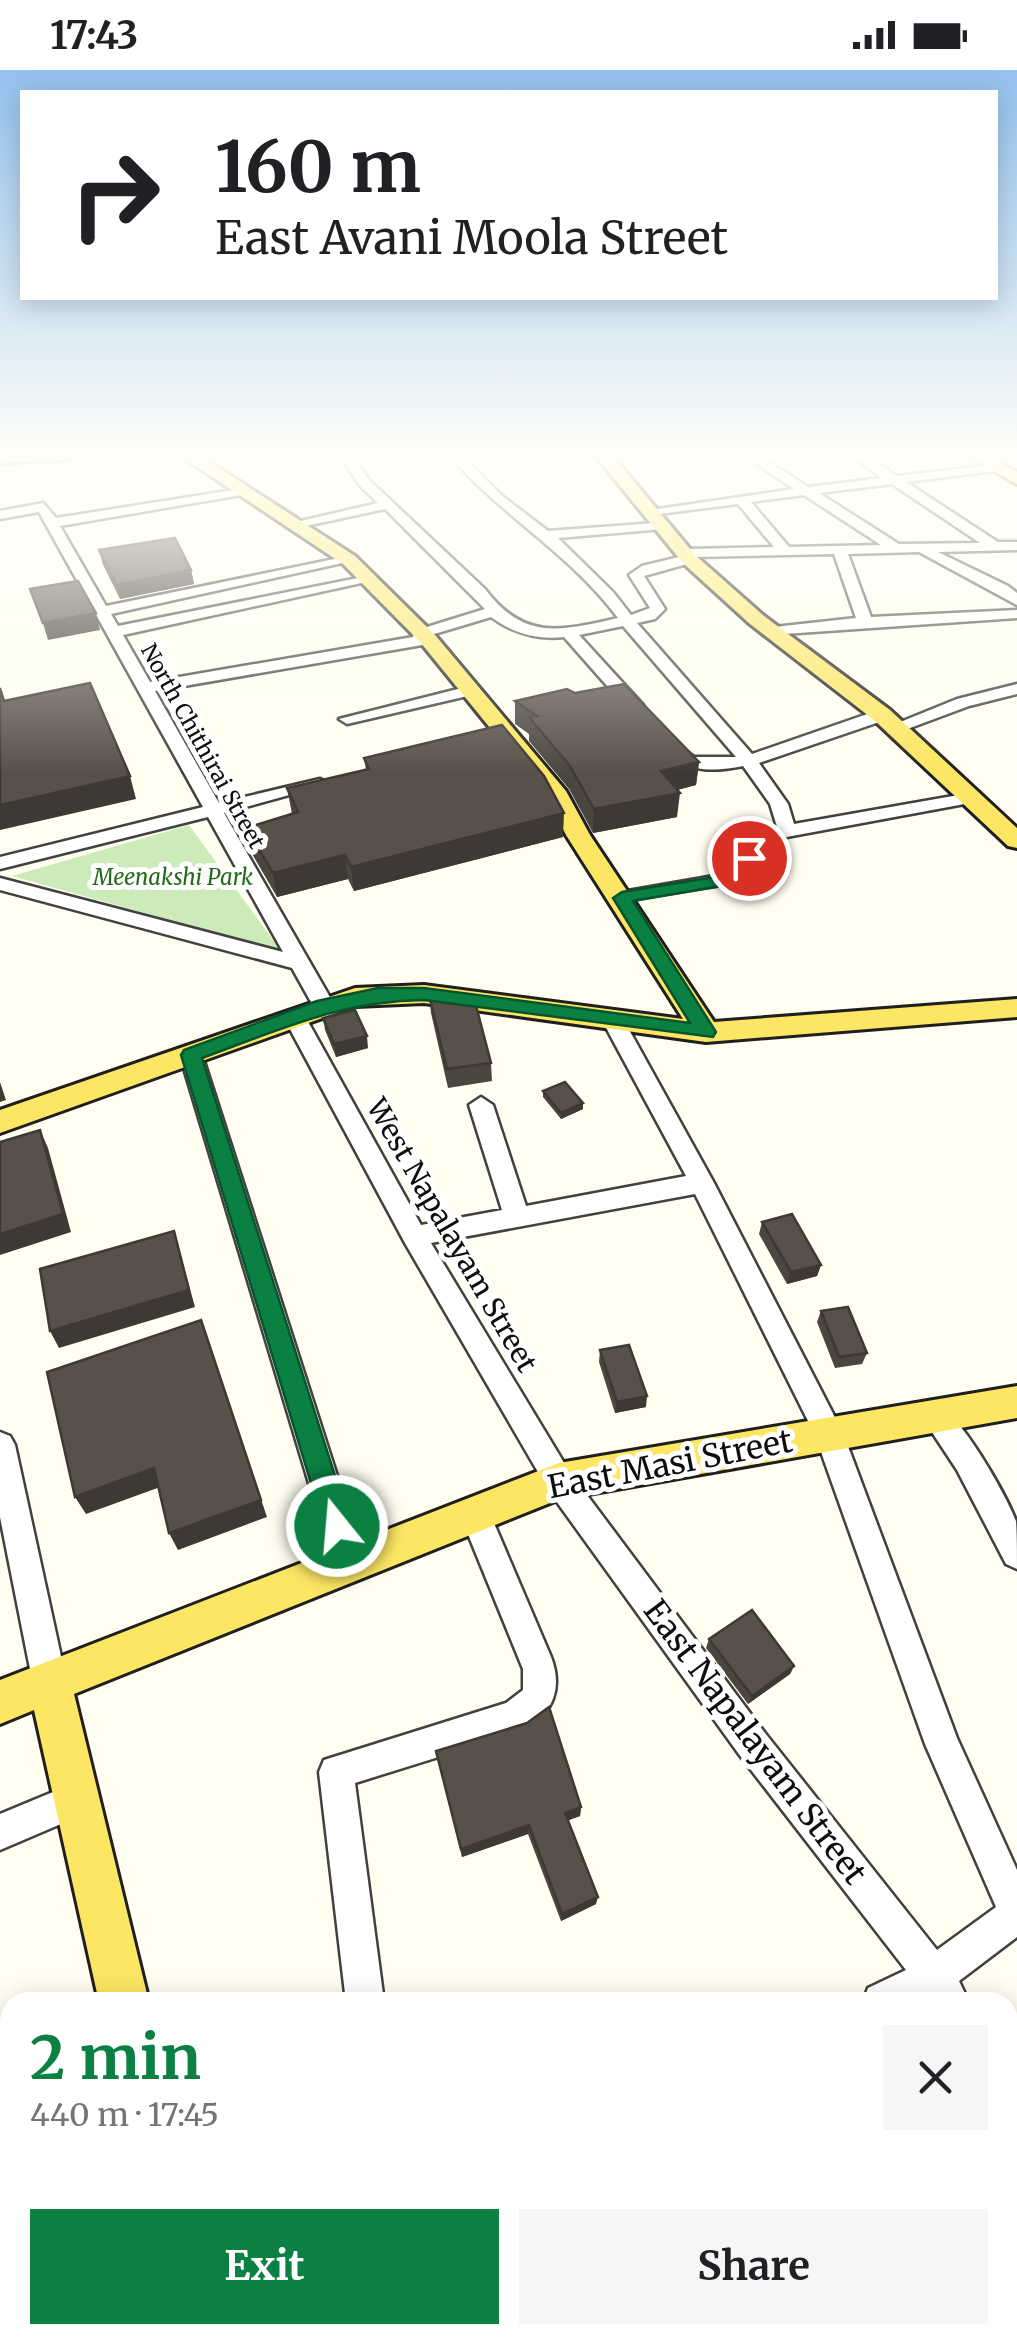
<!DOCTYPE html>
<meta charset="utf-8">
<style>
body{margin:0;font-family:Merriweather,serif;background:#f6f6f6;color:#202124;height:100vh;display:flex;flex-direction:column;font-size:38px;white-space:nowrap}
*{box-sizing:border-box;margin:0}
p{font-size:32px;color:#757577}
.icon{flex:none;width:55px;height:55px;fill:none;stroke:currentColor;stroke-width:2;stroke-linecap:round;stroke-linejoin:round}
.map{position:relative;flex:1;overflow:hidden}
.drawer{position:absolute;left:0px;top:1922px;width:1018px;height:352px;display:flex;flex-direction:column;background:#fff;border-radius:30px 30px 0 0;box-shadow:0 5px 25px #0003}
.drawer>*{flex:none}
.top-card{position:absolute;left:20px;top:20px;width:978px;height:210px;border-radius:0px;box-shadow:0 5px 25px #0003;background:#fff;color:#202124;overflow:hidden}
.pin{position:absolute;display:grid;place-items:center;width:85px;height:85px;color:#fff;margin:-42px;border:5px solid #fff;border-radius:50%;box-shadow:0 2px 10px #0007}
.me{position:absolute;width:110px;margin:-55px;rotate:343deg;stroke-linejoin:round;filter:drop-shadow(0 0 8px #0008)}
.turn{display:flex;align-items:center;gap:35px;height:210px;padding:0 30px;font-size:45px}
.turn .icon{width:130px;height:130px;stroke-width:2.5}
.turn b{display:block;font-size:70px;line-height:85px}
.round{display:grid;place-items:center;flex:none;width:105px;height:105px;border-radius:0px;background:#f6f6f6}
.head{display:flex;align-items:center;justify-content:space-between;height:170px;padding:0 30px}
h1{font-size:60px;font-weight:700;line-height:75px;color:#0b8043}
.action{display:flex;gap:20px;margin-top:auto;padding:20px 30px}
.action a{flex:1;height:115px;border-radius:0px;background:#0b8043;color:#fff;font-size:40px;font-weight:700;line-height:115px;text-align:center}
.action a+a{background:#f6f6f6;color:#202124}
.status{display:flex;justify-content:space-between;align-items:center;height:70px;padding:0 50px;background:#fff;direction:ltr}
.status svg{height:28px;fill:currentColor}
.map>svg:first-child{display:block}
.green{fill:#cdebb8}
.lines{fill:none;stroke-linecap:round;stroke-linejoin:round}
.minor-casing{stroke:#414141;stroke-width:5}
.major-casing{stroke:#1f1f1f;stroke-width:6}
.minor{fill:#fff;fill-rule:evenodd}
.major{fill:#fce663;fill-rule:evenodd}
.wall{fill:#4c4640}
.shaded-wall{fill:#3e3934}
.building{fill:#58514a;stroke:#3e3934;stroke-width:2.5}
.route{fill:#0b8043;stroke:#07532c;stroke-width:2.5}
.labels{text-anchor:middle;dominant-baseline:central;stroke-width:10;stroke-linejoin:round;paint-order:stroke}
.far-street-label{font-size:22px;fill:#0e0e0e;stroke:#fff}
.far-park-label{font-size:22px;font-style:italic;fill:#25691c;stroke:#fff}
.street-label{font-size:28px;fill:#0e0e0e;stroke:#fff}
.near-street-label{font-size:32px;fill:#0e0e0e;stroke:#fff}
</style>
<div class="status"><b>17:43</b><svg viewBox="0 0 49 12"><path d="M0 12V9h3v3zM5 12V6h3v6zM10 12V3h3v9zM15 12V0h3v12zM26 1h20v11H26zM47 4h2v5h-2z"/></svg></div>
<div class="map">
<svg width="1017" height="2274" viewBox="0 0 1017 2274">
<rect width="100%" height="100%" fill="#fffef0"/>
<path class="green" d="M 189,755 L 281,881 L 12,806 Z"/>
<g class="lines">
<defs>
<path id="minor" d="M 339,384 L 351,384 L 369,410 L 485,519 C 524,571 561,561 618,548 C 570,483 500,445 448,384 L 461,384 L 501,425 L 548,461 L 668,452 L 670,455 L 663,459 L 558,468 L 613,522 L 631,545 L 650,538 L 629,505 L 642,496 L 683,486 L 680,483 L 687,479 L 774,477 L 738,434 L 651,445 L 644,441 L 794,419 L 742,384 L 757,384 L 808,417 L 882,408 L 849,384 L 864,384 L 897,406 L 1000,394 L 996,401 L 906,412 L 998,472 L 1017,472 L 1017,480 L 938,482 L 1008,516 L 1017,523 L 1017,535 L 919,482 L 848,484 L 871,547 L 1017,540 L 1017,548 L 769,565 L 769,559 L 774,557 L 856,548 L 834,484 L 695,487 L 694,492 L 644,506 L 665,539 L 655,549 L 637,553 L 752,684 L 876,641 L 888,641 L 888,649 L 759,693 L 788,734 L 794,754 L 970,723 L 979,728 L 970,733 L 765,771 L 755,778 L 760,795 L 752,810 L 615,832 L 612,828 L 622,822 L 737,802 L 738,772 L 752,762 L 777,757 L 770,734 L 743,696 C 714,702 686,703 665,679 L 665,671 L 671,670 L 694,687 L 736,687 L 623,556 L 579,565 L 643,635 L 645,639 L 637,644 L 631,643 L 564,567 C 536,570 513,563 491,547 L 431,565 L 436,569 L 428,574 L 155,621 L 219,733 L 320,709 L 329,714 L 224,743 L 335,936 L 332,941 L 316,941 L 292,898 L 0,820 L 0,808 L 283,882 L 208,747 L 0,799 L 0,787 L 203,737 L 39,442 L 0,449 L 0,441 L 43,433 L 56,448 L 246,418 L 246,424 L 241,425 L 60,456 L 106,536 L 349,486 L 356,490 L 111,544 L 118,556 L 368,506 L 375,510 L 123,565 L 150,612 L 413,567 L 414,561 L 485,539 L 385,439 L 292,459 L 292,453 L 378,433 L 360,416 ZM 892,414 L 980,473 L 899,474 L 819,423 ZM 804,425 L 881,475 L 789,477 L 751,432 Z
M 1017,614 L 1017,624 L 969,636 L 902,661 L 888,657 L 957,629 Z
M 470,616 L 478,621 L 476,624 L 347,654 L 339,649 Z
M 295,941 L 306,948 L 421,1155 L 502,1140 L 469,1035 L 481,1027 L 493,1035 L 526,1136 L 686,1106 L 603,952 L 614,945 L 622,947 L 714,1113 L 843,1363 L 957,1668 L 1017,1800 L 1017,1867 L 959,1911 L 969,1932 L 863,1932 L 868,1918 L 906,1900 L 741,1687 L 549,1421 L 405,1173 L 284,948 ZM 695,1124 L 815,1365 L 925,1674 L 996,1837 L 937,1880 L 765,1663 L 569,1401 L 431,1173 Z
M 191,977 L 202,985 L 365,1493 L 360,1504 L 349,1508 L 338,1504 L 333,1493 L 180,985 Z
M 936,1334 C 960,1343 1006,1425 1016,1451 C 1017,1465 1017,1484 1017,1499 L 1006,1494 L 957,1400 L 922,1347 L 926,1338 Z
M 0,1362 L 10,1366 L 15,1375 L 67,1614 L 62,1626 L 50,1631 L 38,1626 L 33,1614 L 0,1447 Z
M 474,1428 L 485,1432 L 551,1587 C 563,1618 553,1643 525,1660 L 355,1713 L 384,1932 L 346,1932 L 319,1702 L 324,1690 L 506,1633 L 523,1620 L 523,1599 L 459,1442 L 463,1432 Z
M 77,1712 L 89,1718 L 95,1730 L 89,1742 L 0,1780 L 0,1744 Z
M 1008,2014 L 1017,2018 L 1017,2070 L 1008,2066 Z
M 490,2265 L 548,2265 L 544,2274 L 486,2274 Z"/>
<path id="major" d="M 0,384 L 81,384 L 73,389 L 0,393 Z
M 178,384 L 197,384 L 355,486 L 435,565 L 566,721 L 590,765 L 714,952 L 1017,929 L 1017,947 L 706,972 L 424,933 L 356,936 L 0,1063 L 0,1040 L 355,918 L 424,915 L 683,949 L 566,765 L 547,728 L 421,573 L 343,494 Z
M 594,384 L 611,384 L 695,485 L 764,546 L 890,640 L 1017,758 L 1017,778 L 1008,776 L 874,650 L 750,554 L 683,493 Z
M 964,384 L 984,384 L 1017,402 L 1017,414 Z
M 1017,1316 L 1017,1348 L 560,1429 L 74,1624 L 149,1932 L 99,1932 L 34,1640 L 0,1654 L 0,1610 L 559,1393 Z
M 172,2265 L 230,2265 L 232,2274 L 174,2274 Z"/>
</defs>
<use href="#minor" class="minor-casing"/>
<use href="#major" class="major-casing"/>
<use href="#minor" class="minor"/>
<use href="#major" class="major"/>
</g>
<path class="wall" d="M 99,480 L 191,500 L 194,514 L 120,529 L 103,495 Z
M 515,631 L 699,692 L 696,715 L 677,720 L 677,747 L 593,763 L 569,719 L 529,671 L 529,664 L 515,654 Z
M 364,688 L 563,767 L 354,821 L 348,809 L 277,827 L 251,782 L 246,758 L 292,744 L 287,718 L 366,700 Z
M 429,925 L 491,993 L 492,1011 L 448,1018 L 431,943 Z
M 323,948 L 368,978 L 336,987 L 325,960 Z
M 543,1021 L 583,1033 L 583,1039 L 561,1049 L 543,1027 Z
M 762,1152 L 821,1195 L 817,1206 L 787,1214 L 759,1164 Z
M 821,1241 L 867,1283 L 862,1294 L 835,1298 L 817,1252 Z
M 600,1280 L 646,1337 L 615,1343 L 599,1292 Z
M 709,1569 L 794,1596 L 790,1604 L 748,1634 L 706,1578 Z
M 436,1681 L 581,1737 L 580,1746 L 568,1750 L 596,1834 L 561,1851 L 528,1764 L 462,1787 Z
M 1017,2258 L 1017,2274 L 996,2274 Z"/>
<path class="shaded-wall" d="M 191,500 L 194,514 L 120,529 L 117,515 Z
M 96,543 L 100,560 L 48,570 L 43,553 Z
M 699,692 L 696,715 L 658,725 L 661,701 Z
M 130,706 L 136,729 L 0,760 L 0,735 Z
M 680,723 L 677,747 L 593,763 L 594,739 Z
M 564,743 L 563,767 L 354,821 L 351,797 Z
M 345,785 L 348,809 L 277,827 L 273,803 Z
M 367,966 L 368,978 L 336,987 L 334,974 Z
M 0,1012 L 6,1030 L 0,1032 Z
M 583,1033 L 583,1039 L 561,1049 L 561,1043 Z
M 40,1060 L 48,1078 L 71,1162 L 0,1185 L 0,1164 Z
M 174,1161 L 195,1237 L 59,1278 L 50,1261 Z
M 821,1195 L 817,1206 L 787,1214 L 791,1202 Z
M 201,1250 L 267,1447 L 178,1480 L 169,1463 Z
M 647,1326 L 646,1337 L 615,1343 L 617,1332 Z
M 154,1398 L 163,1416 L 86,1444 L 75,1427 Z
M 794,1596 L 790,1604 L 748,1634 L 752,1626 Z
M 581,1737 L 580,1746 L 564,1752 L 565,1743 Z
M 529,1755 L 528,1764 L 462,1787 L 461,1779 Z
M 598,1827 L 596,1834 L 561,1851 L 562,1844 Z
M 169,2265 L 170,2272 L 162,2274 L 162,2266 Z"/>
<path class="building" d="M 175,468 L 191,500 L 117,515 L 99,480 Z
M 78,511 L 96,543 L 43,553 L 30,519 Z
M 90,613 L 130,706 L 0,735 L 0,618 L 4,631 Z
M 624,614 L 699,692 L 661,701 L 680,723 L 594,739 L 570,696 L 529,647 L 537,646 L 515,631 L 567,619 L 575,623 Z
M 502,655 L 544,706 L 564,743 L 351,797 L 345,785 L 273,803 L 246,758 L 298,742 L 287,718 L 369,699 L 364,688 Z
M 429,925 L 474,928 L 491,993 L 447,999 Z
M 355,940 L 367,966 L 334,974 L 323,948 Z
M 565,1012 L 583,1033 L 561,1043 L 543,1021 Z
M 40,1060 L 63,1144 L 0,1164 L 0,1072 Z
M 792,1144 L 821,1195 L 791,1202 L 762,1152 Z
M 174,1161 L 189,1220 L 50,1261 L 40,1199 Z
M 848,1237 L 867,1283 L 839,1287 L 821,1241 Z
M 201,1250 L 261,1430 L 169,1463 L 154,1398 L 75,1427 L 47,1302 Z
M 629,1275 L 647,1326 L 617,1332 L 600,1280 Z
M 752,1540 L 794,1596 L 752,1626 L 709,1569 Z
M 549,1637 L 581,1737 L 565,1743 L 598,1827 L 562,1844 L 529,1755 L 461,1779 L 436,1681 L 527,1653 Z
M 102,2265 L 173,2265 L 162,2266 L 162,2274 L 103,2274 Z"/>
<linearGradient id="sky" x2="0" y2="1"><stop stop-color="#93c2ee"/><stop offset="0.55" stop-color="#fffff8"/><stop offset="1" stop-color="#fffff8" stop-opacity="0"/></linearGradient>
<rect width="1017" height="703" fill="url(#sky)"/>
<path class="route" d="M 749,783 L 757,788 L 758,803 L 744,812 L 633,831 L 716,962 L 713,967 L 424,930 C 340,931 279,960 202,988 L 351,1456 L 347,1466 L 337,1469 L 327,1466 L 181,985 L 184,980 L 317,931 L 378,918 L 424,918 L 690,953 L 613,828 L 622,822 L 733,804 L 740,801 L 743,785 Z"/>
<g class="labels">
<g class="far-street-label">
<text transform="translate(203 676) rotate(61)">North Chithirai Street</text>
</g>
<g class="far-park-label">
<text x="173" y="807">Meenakshi Park</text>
</g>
<g class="street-label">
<text transform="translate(452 1165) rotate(60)">West Napalayam Street</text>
</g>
<g class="near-street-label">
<text transform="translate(670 1394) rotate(-11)">East Masi Street</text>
<text transform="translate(755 1672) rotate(53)">East Napalayam Street</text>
</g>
</g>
</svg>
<div class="pin" style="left:749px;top:788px;background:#d93025"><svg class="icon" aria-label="arrive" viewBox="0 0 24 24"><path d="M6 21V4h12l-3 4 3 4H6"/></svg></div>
<svg class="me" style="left:337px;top:1456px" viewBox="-20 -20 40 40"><circle r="17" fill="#0b8043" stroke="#fff" stroke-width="3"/><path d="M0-11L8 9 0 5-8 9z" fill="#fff"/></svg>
<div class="top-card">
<div class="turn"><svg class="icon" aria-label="right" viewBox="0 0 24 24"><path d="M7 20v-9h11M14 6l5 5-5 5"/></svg><div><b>160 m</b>East Avani Moola Street</div></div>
</div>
<section class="drawer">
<div class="head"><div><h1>2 min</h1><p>440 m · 17:45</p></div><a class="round"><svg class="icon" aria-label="close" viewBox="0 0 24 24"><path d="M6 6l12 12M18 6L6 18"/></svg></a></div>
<div class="action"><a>Exit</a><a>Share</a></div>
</section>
</div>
